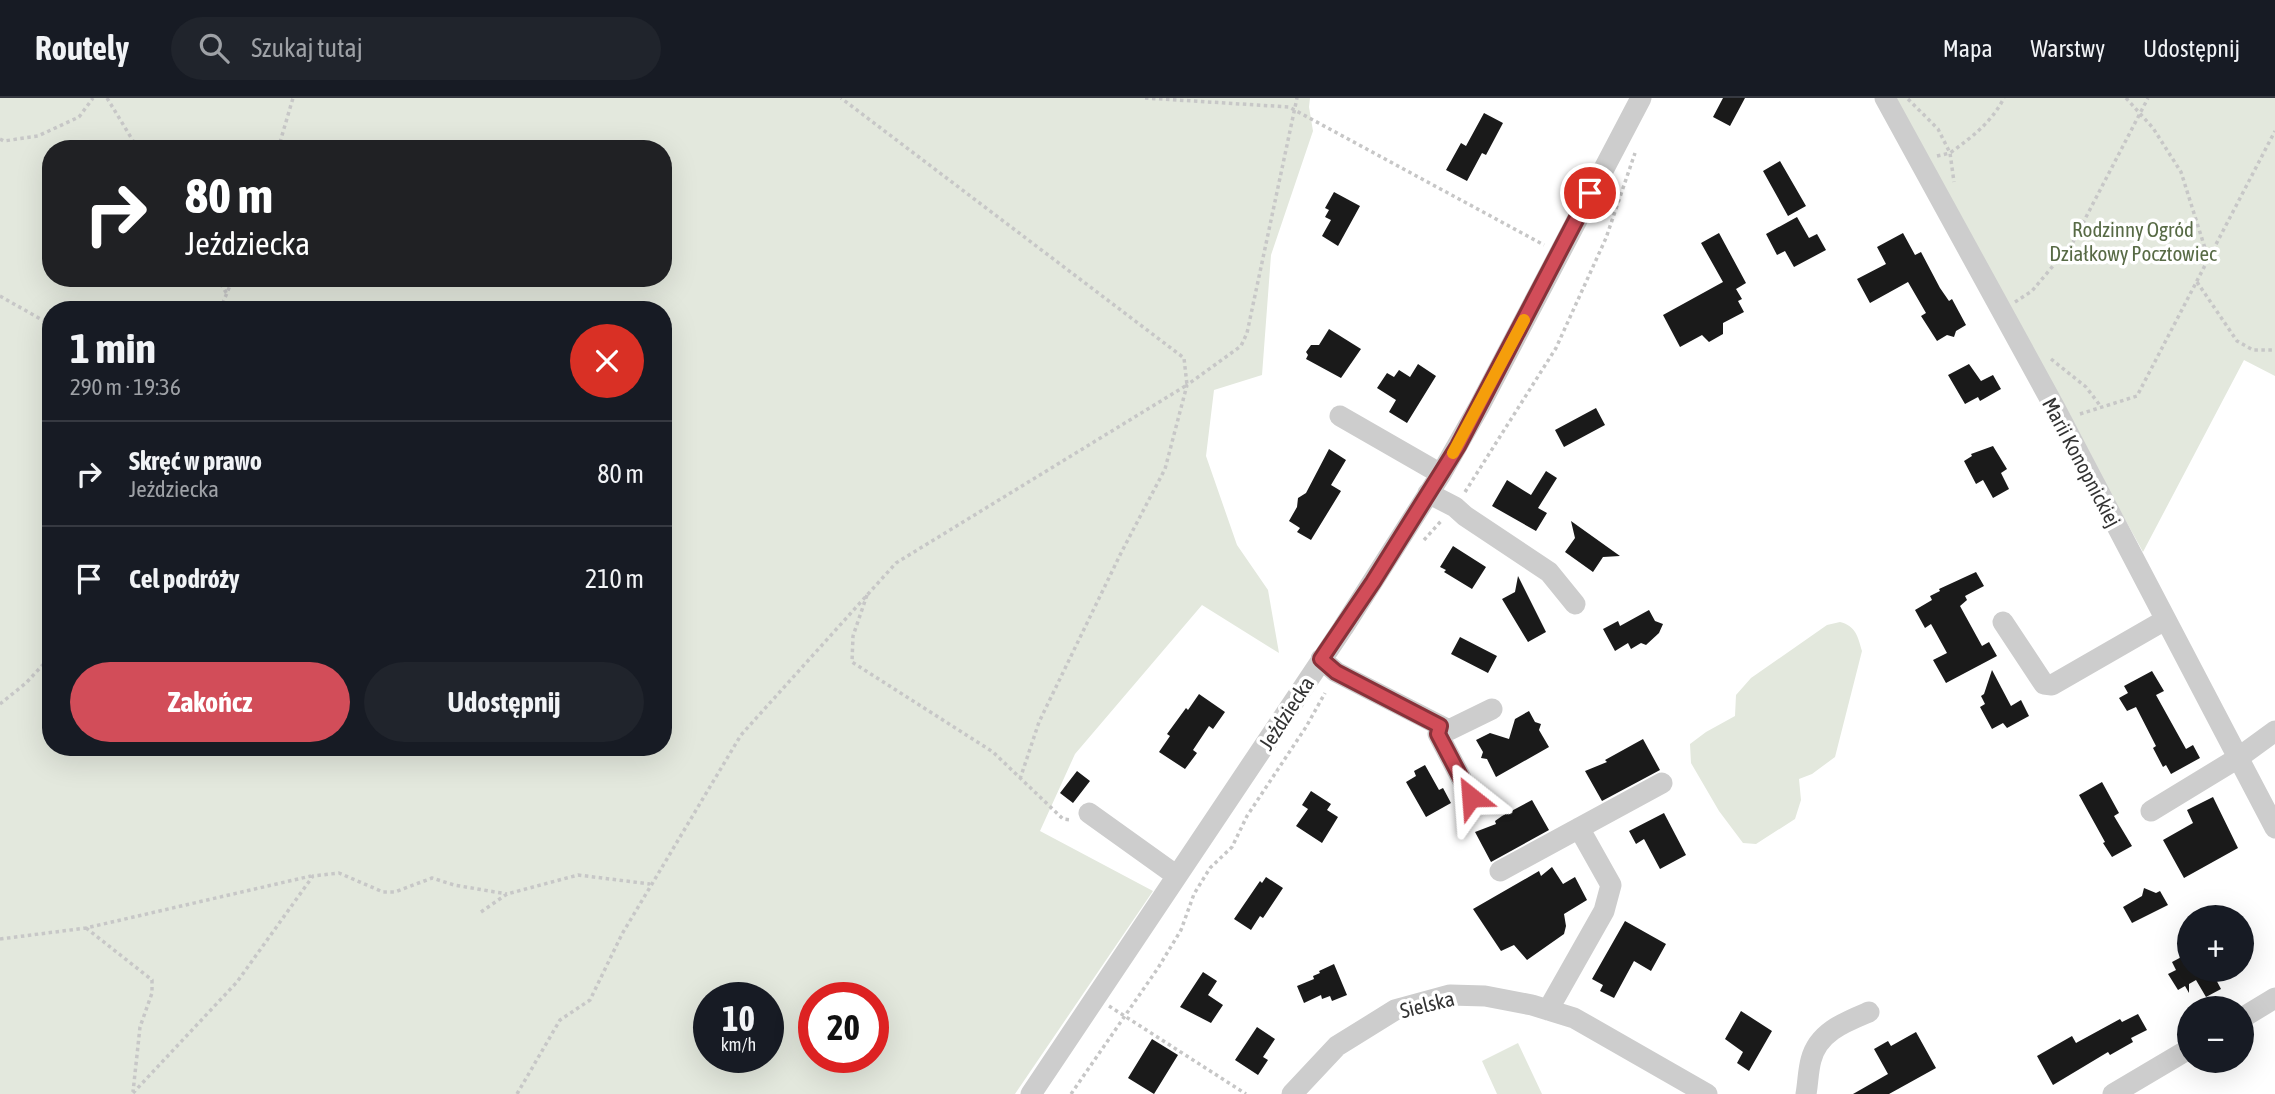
<!DOCTYPE html>
<html lang="pl">
<meta charset="utf-8">
<style>
body{margin:0;font-family:"Asap Condensed",sans-serif;background:#20242c;color:#f1f3f6;height:100vh;display:flex;flex-direction:column;font-size:26px;white-space:nowrap}
*{box-sizing:border-box;margin:0}
p{font-size:23px;color:#9ea1a6}
.icon{flex:none;width:38px;height:38px;fill:none;stroke:currentColor;stroke-width:2;stroke-linecap:round;stroke-linejoin:round}
.map{position:relative;flex:1;overflow:hidden}
.panel{position:absolute;left:42px;top:203px;width:630px;height:455px;display:flex;flex-direction:column;background:#171b24;border-radius:28px;box-shadow:0 7px 28px #0002}
.panel>*{flex:none}
.guide{position:absolute;left:42px;top:42px;width:630px;height:147px;border-radius:28px;box-shadow:0 7px 28px #0002;background:#202124;color:#fff;overflow:hidden}
.buttons{position:absolute;left:2177px;top:807px;display:grid;gap:14px}
.buttons a{display:grid;place-items:center;width:77px;height:77px;border-radius:50%;background:#171b24;box-shadow:0 7px 28px #0002;font-size:35px}
.speed{position:absolute;left:693px;top:884px;display:flex;gap:14px;font-size:35px;font-weight:700;text-align:center}
.speed>*{display:grid;place-content:center;width:91px;height:91px;border-radius:50%;background:#171b24;box-shadow:0 7px 28px #0002;line-height:1}
.speed small{font-size:18px;font-weight:400}
.speed .limit{border:10px solid #d22;background:#fff;color:#111}
.pin{position:absolute;display:grid;place-items:center;width:60px;height:60px;color:#fff;margin:-30px;border:4px solid #fff;border-radius:50%;box-shadow:0 2px 7px #0007}
.me{position:absolute;width:77px;margin:-38px;rotate:332deg;stroke-linejoin:round;filter:drop-shadow(0 0 5px #0008)}
.turn{display:flex;align-items:center;gap:24px;height:147px;padding:0 28px;font-size:32px}
.turn .icon{width:91px;height:91px;stroke-width:2.5}
.turn b{display:block;font-size:49px;line-height:60px}
.round{display:grid;place-items:center;flex:none;width:74px;height:74px;border-radius:37px;background:#20242c}
.head{display:flex;align-items:center;justify-content:space-between;height:119px;padding:0 28px}
h1{font-size:42px;font-weight:700;line-height:52px}
.action{display:flex;gap:14px;margin-top:auto;padding:14px 28px}
.action a{flex:1;height:80px;border-radius:42px;background:#d24d59;color:#fff;font-size:28px;font-weight:700;line-height:80px;text-align:center}
.action a+a{background:#20242c;color:#f1f3f6}
ul{padding:0;list-style:none}
li{display:flex;align-items:center;gap:21px;height:105px;padding:0 28px;border-top:2px solid #363941}
li div{flex:1}
li b{display:block;font-size:26px}
li em{font-style:normal}
header{display:flex;align-items:center;gap:42px;box-sizing:border-box;height:98px;padding:0 35px;background:#171b24;border-bottom:2px solid #363941}
header strong{font-size:33px}
nav{display:flex;gap:38px;margin-inline-start:auto;font-size:24px}
.search{width:490px;height:63px;background:#20242c;display:flex;align-items:center;gap:18px;box-sizing:border-box;padding:0 24px;border-radius:38px;color:#9ea1a6;font-size:26px}
.map>svg:first-child{display:block}
.green{fill:#e3e8dd;fill-rule:evenodd}
.building{fill:#1a1a1a}
.lines{fill:none;stroke-linecap:round;stroke-linejoin:round}
.path{stroke:#c7c7c7;stroke-width:3.5;stroke-dasharray:3.5 3.5;stroke-linecap:butt}
.minor{stroke:#cdcdcd;stroke-width:21}
.route-casing{stroke:#88323a;stroke-width:18}
.route{stroke:#d24d59;stroke-width:12}
.slow{stroke:#f59e0b;stroke-width:12}
.labels{text-anchor:middle;dominant-baseline:central;stroke-width:7;stroke-linejoin:round;paint-order:stroke}
.park-label{font-size:21px;fill:#576a45;stroke:#fff}
.street-label{font-size:21px;fill:#333;stroke:#fff}
</style>
<header>
<strong>Routely</strong>
<div class="search"><svg class="icon" aria-label="search" viewBox="0 0 24 24"><circle cx="10" cy="10" r="6"/><path d="M15 15l6 6"/></svg>Szukaj tutaj</div>
<nav><a>Mapa</a><a>Warstwy</a><a>Udostępnij</a></nav>
</header>
<div class="map">
<svg width="2275" height="996" viewBox="0 0 2275 996">
<rect width="100%" height="100%" fill="#fff"/>
<path class="green" d="M 0,0 L 1310,0 L 1309,9 L 1313,33 L 1271,157 L 1262,277 L 1214,292 L 1206,358 L 1237,447 L 1268,492 L 1279,555 L 1202,507 L 1075,656 L 1040,733 L 1153,793 L 1015,996 L 0,996 ZM 51,51 L 663,51 L 663,180 L 51,180 ZM 51,212 L 663,212 L 663,649 L 51,649 ZM 709,900 L 768,900 L 768,959 L 709,959 ZM 814,900 L 873,900 L 873,959 L 814,959 Z
M 1893,0 L 2275,0 L 2275,278 L 2244,262 L 2143,454 Z
M 1840,524 C 1856,528 1858,539 1862,553 L 1835,659 L 1812,676 L 1799,681 L 1801,702 L 1795,721 L 1756,746 L 1743,745 L 1719,713 L 1691,665 L 1690,646 L 1706,634 L 1735,618 L 1736,597 L 1751,580 L 1827,527 Z
M 1518,945 L 1542,996 L 1497,996 L 1482,963 Z"/>
<path class="building" d="M 1723,0 L 1745,0 L 1730,28 L 1713,19 Z
M 1484,15 L 1503,25 L 1486,57 L 1482,55 L 1467,83 L 1446,72 L 1461,45 L 1466,48 Z
M 1780,63 L 1806,108 L 1788,118 L 1763,73 Z
M 1334,94 L 1360,108 L 1338,148 L 1322,138 L 1331,122 L 1325,119 L 1329,112 L 1325,110 Z
M 1797,119 L 1809,140 L 1817,136 L 1826,152 L 1794,169 L 1785,153 L 1777,157 L 1766,136 Z
M 1719,135 L 1746,185 L 1736,191 L 1742,201 L 1738,203 L 1744,214 L 1723,225 L 1723,236 L 1709,244 L 1702,237 L 1680,249 L 1663,217 L 1723,184 L 1701,145 Z
M 1903,135 L 1915,157 L 1921,154 L 1940,190 L 1949,203 L 1952,201 L 1966,227 L 1956,233 L 1954,239 L 1947,237 L 1937,243 L 1921,218 L 1926,215 L 1908,184 L 1870,205 L 1857,181 L 1886,166 L 1877,149 Z
M 1329,231 L 1361,251 L 1341,280 L 1306,261 L 1308,257 L 1306,254 L 1311,247 L 1319,247 Z
M 1418,266 L 1436,278 L 1407,325 L 1389,314 L 1396,302 L 1377,290 L 1387,275 L 1394,279 L 1399,272 L 1410,279 Z
M 1969,266 L 1981,283 L 1993,277 L 2001,291 L 1980,303 L 1978,299 L 1965,306 L 1948,277 Z
M 1596,310 L 1605,327 L 1564,349 L 1555,332 Z
M 1993,348 L 2007,371 L 2001,375 L 2009,391 L 1993,400 L 1983,382 L 1976,386 L 1964,363 L 1972,358 L 1971,356 Z
M 1329,351 L 1346,362 L 1331,387 L 1341,393 L 1311,442 L 1297,434 L 1300,430 L 1289,423 L 1297,409 L 1298,400 L 1306,395 Z
M 1546,373 L 1557,380 L 1538,410 L 1547,415 L 1536,433 L 1492,408 L 1507,382 L 1531,397 Z
M 1571,423 L 1620,458 L 1603,459 L 1593,474 L 1565,454 L 1575,440 Z
M 1453,448 L 1486,469 L 1472,491 L 1444,474 L 1446,472 L 1440,469 Z
M 1976,474 L 1984,488 L 1965,498 L 1967,502 L 1960,508 L 1982,548 L 1989,544 L 1997,558 L 1946,585 L 1933,562 L 1947,555 L 1931,526 L 1925,530 L 1915,512 L 1932,502 L 1930,498 L 1940,493 L 1939,491 Z
M 1518,478 L 1546,534 L 1528,544 L 1502,501 L 1515,494 Z
M 1649,512 L 1655,523 L 1663,526 L 1659,535 L 1646,547 L 1641,545 L 1631,551 L 1628,545 L 1615,553 L 1603,531 L 1618,523 L 1620,528 Z
M 1460,539 L 1497,558 L 1488,575 L 1451,556 Z
M 1992,572 L 2011,608 L 2021,602 L 2029,618 L 2007,630 L 2003,625 L 1992,631 L 1980,609 L 1985,606 L 1981,598 L 1984,596 Z
M 2152,573 L 2164,593 L 2156,597 L 2186,651 L 2193,647 L 2200,660 L 2171,676 L 2166,667 L 2163,669 L 2153,650 L 2156,648 L 2136,609 L 2127,613 L 2119,600 L 2128,595 L 2124,588 Z
M 1199,596 L 1225,614 L 1213,631 L 1209,628 L 1193,652 L 1197,655 L 1185,671 L 1159,654 L 1170,638 L 1167,636 L 1186,610 L 1188,612 Z
M 1529,613 L 1535,624 L 1541,626 L 1539,632 L 1549,649 L 1496,679 L 1487,661 L 1481,660 L 1483,654 L 1476,642 L 1490,635 L 1509,641 L 1515,621 Z
M 1643,641 L 1660,672 L 1602,703 L 1585,673 L 1607,664 L 1605,662 Z
M 1425,667 L 1439,692 L 1443,690 L 1451,705 L 1426,719 L 1406,684 L 1416,678 L 1414,673 Z
M 1077,673 L 1090,683 L 1073,705 L 1060,695 Z
M 2102,684 L 2119,715 L 2114,718 L 2132,748 L 2112,759 L 2103,745 L 2105,744 L 2079,697 Z
M 1311,693 L 1331,706 L 1327,712 L 1338,719 L 1322,745 L 1296,728 L 1308,711 L 1302,707 Z
M 2213,699 L 2238,750 L 2184,780 L 2163,742 L 2193,725 L 2187,712 Z
M 1532,702 L 1549,732 L 1491,764 L 1475,734 L 1496,726 L 1495,723 L 1502,718 Z
M 1664,715 L 1686,757 L 1660,771 L 1644,741 L 1636,746 L 1629,733 Z
M 1552,769 L 1563,786 L 1575,779 L 1587,802 L 1564,816 L 1566,828 L 1564,836 L 1527,862 L 1514,847 L 1501,853 L 1473,811 L 1539,773 L 1541,778 Z
M 1266,779 L 1283,790 L 1263,820 L 1260,818 L 1251,832 L 1234,821 L 1260,783 L 1262,785 Z
M 2144,790 L 2156,795 L 2160,793 L 2168,807 L 2132,825 L 2123,809 L 2142,798 Z
M 1625,823 L 1666,846 L 1651,873 L 1634,863 L 1614,900 L 1600,893 L 1603,887 L 1592,881 Z
M 2189,855 L 2189,872 L 2216,872 L 2212,874 L 2221,891 L 2206,899 L 2196,882 L 2189,886 L 2189,895 L 2185,888 L 2178,892 L 2168,876 L 2176,872 L 2172,864 Z
M 1334,866 L 1347,897 L 1332,903 L 1330,898 L 1322,901 L 1321,897 L 1304,905 L 1297,888 L 1314,881 L 1313,878 L 1320,875 L 1319,873 Z
M 1203,874 L 1217,883 L 1208,897 L 1223,907 L 1211,925 L 1180,909 Z
M 1741,913 L 1772,933 L 1749,973 L 1737,965 L 1743,954 L 1725,941 Z
M 2138,916 L 2147,932 L 2131,940 L 2133,944 L 2110,957 L 2108,954 L 2053,987 L 2037,958 L 2072,938 L 2076,945 L 2120,921 L 2122,924 Z
M 1257,929 L 1275,941 L 1263,959 L 1268,962 L 1258,977 L 1235,962 Z
M 1916,934 L 1936,970 L 1889,996 L 1853,996 L 1888,976 L 1874,951 L 1888,943 L 1891,948 Z
M 1152,941 L 1178,957 L 1154,996 L 1128,980 Z"/>
<g class="lines">
<path class="path" d="M 107,0 L 138,51
M 1145,0 L 1289,9 L 1544,147
M 2126,0 L 2153,30 L 2181,74 L 2209,163
M 1908,1 L 1938,31 L 1950,55 C 1972,39 1991,25 2004,0
M 0,41 L 4,43 L 38,38 L 79,19 L 93,0
M 278,51 L 293,0
M 1937,58 L 1950,55 L 1954,84
M 217,180 L 227,196
M 2197,184 L 2237,243 L 2253,252 L 2275,252
M 0,198 L 51,227
M 2015,204 L 2032,193 L 2073,144 L 2148,0
M 220,212 L 233,180
M 2051,261 L 2086,289 L 2102,310
M 2080,316 L 2137,298 L 2275,33
M 1465,394 L 1556,250 L 1606,140 L 1635,55
M 1424,442 L 1442,422
M 867,497 L 853,538 L 852,564 L 993,654 L 1063,721 L 1072,722
M 0,606 L 26,585 L 51,558
M 1020,681 L 1039,624 L 1121,455 L 1165,371 L 1187,287 L 1241,248 L 1247,235 L 1297,0
M 481,814 L 507,796 L 578,777 L 650,786
M 86,830 L 152,882 L 152,895 L 140,929 L 133,994
M 0,841 L 86,830 L 311,778
M 1109,908 L 1246,996
M 133,995 L 237,884 L 313,778 L 339,775 L 383,794 L 395,794 L 432,780 L 454,787 L 507,796
M 517,996 L 560,922 L 590,902 L 622,836 L 741,637 L 896,465 L 1187,287 L 1184,260 L 841,0
M 1071,996 L 1158,870 L 1181,832 L 1194,796 L 1210,770 L 1232,749 L 1247,718 L 1306,629 L 1325,595"/>
<path class="minor" d="M 1885,0 L 2055,310 L 2275,730
M 1340,318 L 1441,376
M 1428,395 L 1455,409 L 1465,418 L 1549,474 L 1575,506
M 2003,524 L 2044,586 L 2052,587 L 2165,522
M 1321,561 L 1336,574 L 1449,632 L 1492,611
M 1440,628 L 1438,636 L 1471,699
M 2151,713 L 2238,660 L 2275,633
M 1089,715 L 1177,778
M 1500,773 L 1662,685
M 1548,912 L 1604,813 L 1611,787 L 1579,730
M 2242,920 L 2275,900
M 1031,996 L 1343,530 L 1441,376 L 1479,309 L 1641,0
M 1292,996 L 1337,948 L 1395,912 L 1450,897 L 1485,898 L 1532,907 L 1574,920 L 1707,996
M 1806,996 C 1808,985 1808,973 1811,962 C 1818,934 1845,924 1869,914
M 2113,996 L 2189,951"/>
</g>
<g class="lines">
<defs>
<path id="route" d="M 1471,699 L 1438,636 L 1440,628 L 1336,574 L 1321,561 L 1373,484 L 1458,348 L 1590,95"/>
</defs>
<use href="#route" class="route-casing"/>
<use href="#route" class="route"/>
<path class="slow" d="M 1453,355 L 1524,222"/>
</g>
<g class="labels">
<g class="park-label">
<text x="2133" y="131">Rodzinny Ogród<tspan x="2133" dy="24">Działkowy Pocztowiec</tspan></text>
</g>
<g class="street-label">
<text transform="translate(2082 364) rotate(62)">Marii Konopnickiej</text>
<text transform="translate(1286 615) rotate(-57)">Jeździecka</text>
<text transform="translate(1427 906) rotate(-14)">Sielska</text>
</g>
</g>
</svg>
<div class="buttons">
<a>+</a>
<a>−</a>
</div>
<div class="speed"><div>10<small>km/h</small></div><div class="limit">20</div></div>
<div class="pin" style="left:1590px;top:95px;background:#d93025"><svg class="icon" aria-label="arrive" viewBox="0 0 24 24"><path d="M6 21V4h12l-3 4 3 4H6"/></svg></div>
<svg class="me" style="left:1471px;top:699px" viewBox="-20 -20 40 40"><path d="M0-17L14 15 0 8-14 15z" fill="#d24d59" stroke="#fff" stroke-width="4"/></svg>
<div class="guide">
<div class="turn"><svg class="icon" aria-label="right" viewBox="0 0 24 24"><path d="M7 20v-9h11M14 6l5 5-5 5"/></svg><div><b>80 m</b>Jeździecka</div></div>
</div>
<section class="panel">
<div class="head"><div><h1>1 min</h1><p>290 m · 19:36</p></div><a class="round" style="background:#d93025;color:#fff"><svg class="icon" aria-label="close" viewBox="0 0 24 24"><path d="M6 6l12 12M18 6L6 18"/></svg></a></div>
<ul>
<li><svg class="icon" aria-label="right" viewBox="0 0 24 24"><path d="M7 20v-9h11M14 6l5 5-5 5"/></svg><div><b>Skręć w prawo</b><p>Jeździecka</p></div><em>80 m</em></li>
<li><svg class="icon" aria-label="arrive" viewBox="0 0 24 24"><path d="M6 21V4h12l-3 4 3 4H6"/></svg><div><b>Cel podróży</b></div><em>210 m</em></li>
</ul>
<div class="action"><a>Zakończ</a><a>Udostępnij</a></div>
</section>
</div>
